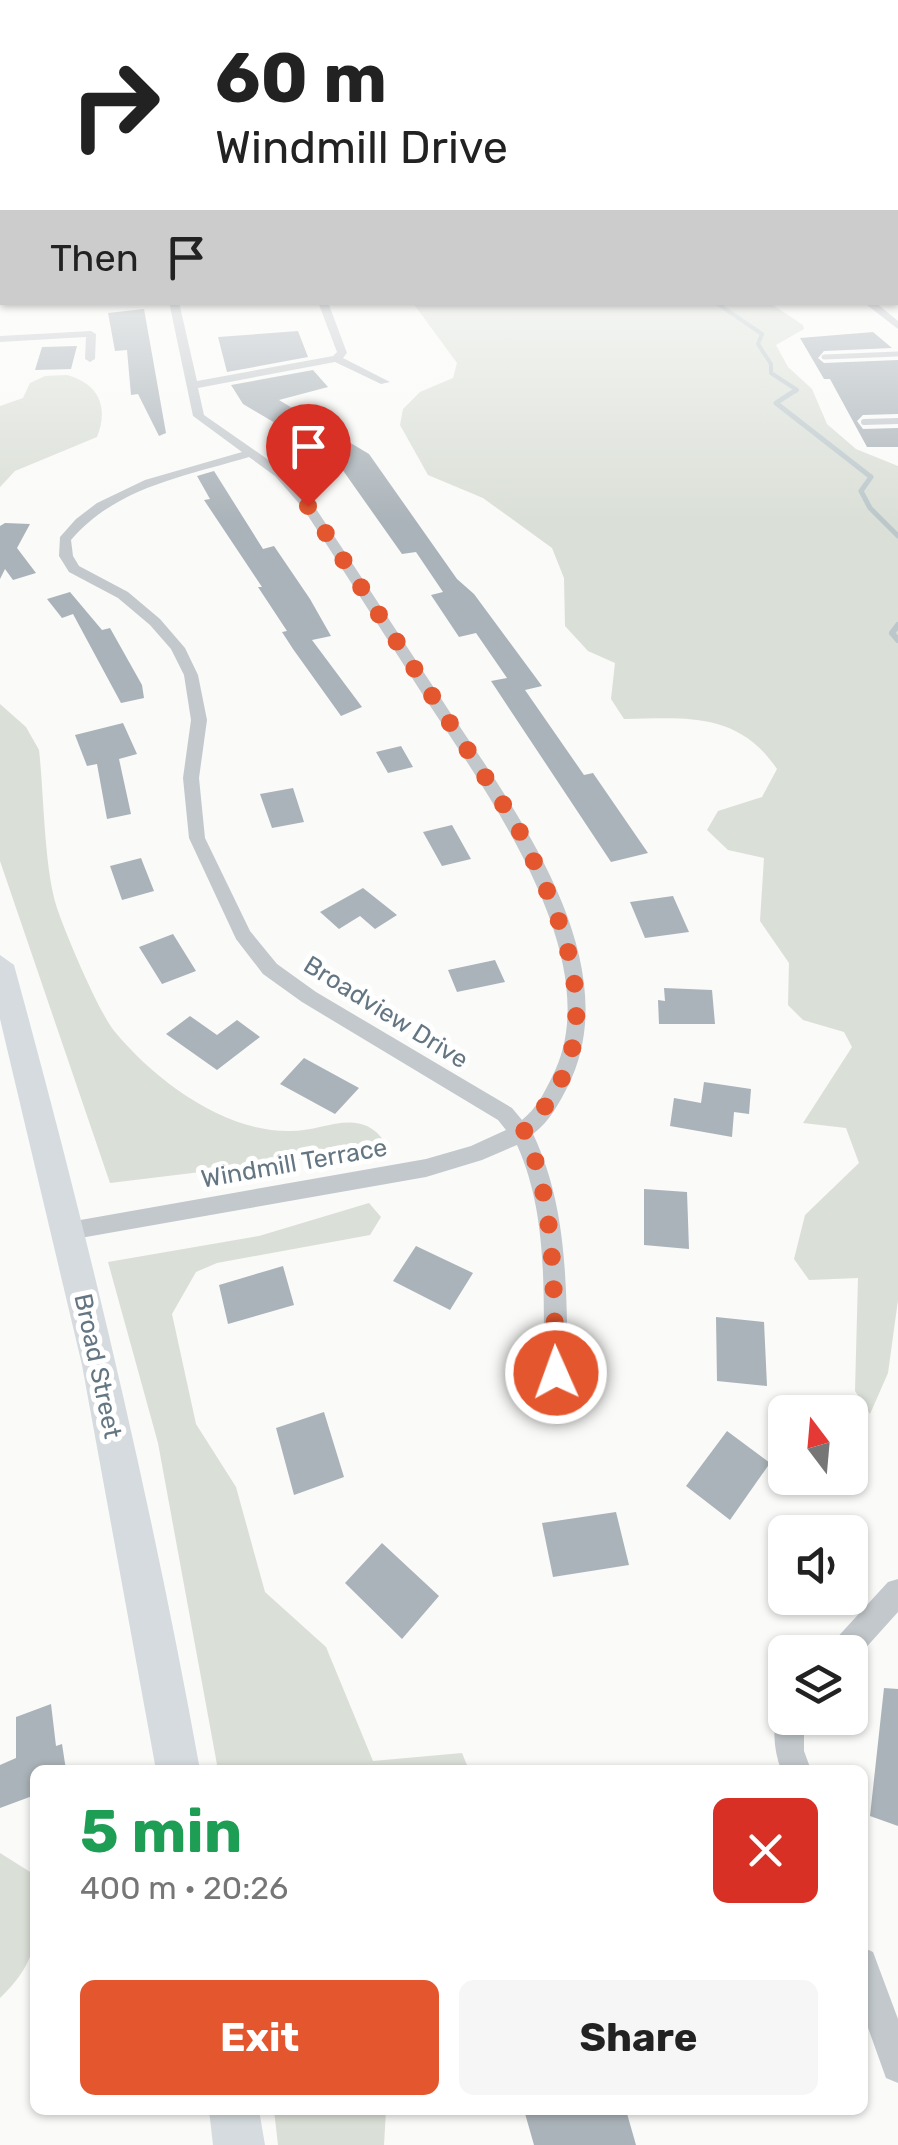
<!DOCTYPE html>
<meta charset="utf-8">
<style>
body{margin:0;font-family:Rubik,sans-serif;background:#f6f6f6;color:#222;height:100vh;display:flex;flex-direction:column;font-size:38px;white-space:nowrap}
*{box-sizing:border-box;margin:0}
p{font-size:32px;color:#767676}
.icon{flex:none;width:55px;height:55px;fill:none;stroke:currentColor;stroke-width:2;stroke-linecap:round;stroke-linejoin:round}
.map{position:relative;flex:1;overflow:hidden}
.drawer{position:absolute;left:30px;top:1765px;width:838px;height:350px;display:flex;flex-direction:column;background:#fff;border-radius:15px;box-shadow:0 2px 8px #0004}
.drawer>*{flex:none}
.hud{position:absolute;left:0px;top:0px;width:900px;height:305px;box-shadow:0 2px 8px #0004;background:#fff;color:#222;overflow:hidden}
.needle{width:65px;rotate:344deg}
.controls{position:absolute;left:768px;top:1395px;display:grid;gap:20px}
.controls a{display:grid;place-items:center;width:100px;height:100px;border-radius:15px;background:#fff;box-shadow:0 2px 8px #0004;font-size:50px}
.pin{position:absolute;display:grid;place-items:center;width:85px;height:85px;color:#fff;margin:-102px -42px;border-radius:50% 50% 50% 0;rotate:-45deg;box-shadow:0 0 10px #0007}
.pin .icon{rotate:45deg}
.me{position:absolute;width:110px;margin:-55px;rotate:358deg;stroke-linejoin:round;filter:drop-shadow(0 0 8px #0008)}
.turn{display:flex;align-items:center;gap:35px;height:210px;padding:0 50px;font-size:45px}
.turn .icon{width:130px;height:130px;stroke-width:2.5}
.turn b{display:block;font-size:70px;line-height:85px}
.then{display:flex;align-items:center;height:95px;padding:0 50px;background:#0003;gap:20px;font-size:38px}
.round{display:grid;place-items:center;flex:none;width:105px;height:105px;border-radius:15px;background:#f6f6f6}
.head{display:flex;align-items:center;justify-content:space-between;height:170px;padding:0 50px}
h1{font-size:60px;font-weight:700;line-height:75px;color:#1e9e55}
.action{display:flex;gap:20px;margin-top:auto;padding:20px 50px}
.action a{flex:1;height:115px;border-radius:15px;background:#e4572e;color:#fff;font-size:40px;font-weight:700;line-height:115px;text-align:center}
.action a+a{background:#f6f6f6;color:#222}
.map>svg:first-child{display:block}
.green{fill:#dadfd7}
.lines{fill:none;stroke-linecap:round;stroke-linejoin:round}
.stream-far2{stroke:#bbc7cb;stroke-width:4}
.stream-far1{stroke:#bbc7cb;stroke-width:5}
.stream{stroke:#bbc7cb;stroke-width:6}
.building{fill:#aab3b9}
.lane-far1{stroke:#c3c8cc;stroke-width:5}
.lane{stroke:#c3c8cc;stroke-width:6}
.street{fill:#c3c8cc;fill-rule:evenodd}
.secondary{fill:#d6dbdf;fill-rule:evenodd}
.route{stroke:#e4572e;stroke-width:18;stroke-dasharray:0 32.4}
.labels{text-anchor:middle;dominant-baseline:central;stroke-width:10;stroke-linejoin:round;paint-order:stroke}
.street-label{font-size:25px;fill:#657683;stroke:#fff}
</style>
<div class="map">
<svg width="898" height="2145" viewBox="0 0 898 2145">
<rect width="100%" height="100%" fill="#fafaf8"/>
<path class="green" d="M 413,303 L 770,303 L 803,325 L 804,329 L 776,345 L 788,367 L 812,389 L 827,424 L 856,449 L 898,466 L 898,1300 L 888,1373 L 870,1414 L 855,1391 L 858,1278 L 809,1280 L 794,1259 L 805,1215 L 859,1163 L 846,1128 L 803,1123 L 852,1047 L 844,1032 L 803,1020 L 788,1005 L 789,963 L 760,921 L 764,858 L 728,850 L 707,830 L 718,811 L 762,797 L 777,769 C 738,711 685,718 624,719 L 611,699 L 615,663 L 588,651 L 565,626 L 564,578 L 552,548 L 483,498 L 428,475 L 400,425 L 403,409 L 420,392 L 453,378 L 457,363 Z
M 67,375 C 99,384 109,407 97,437 L 15,471 L 0,487 L 0,406 L 23,398 L 30,383 L 45,376 Z
M 0,704 L 26,727 L 39,750 C 44,794 44,868 57,908 C 66,935 99,1013 115,1032 C 156,1081 223,1131 288,1131 C 325,1132 359,1105 385,1142 L 366,1152 L 110,1183 L 0,861 Z
M 369,1203 L 381,1217 L 370,1235 L 217,1263 L 196,1272 L 172,1314 L 196,1424 L 236,1487 L 265,1592 L 326,1647 L 373,1761 L 462,1753 L 469,1770 L 218,1770 L 158,1443 L 108,1262 L 259,1236 Z
M 0,1853 L 35,1875 C 35,1932 44,1956 0,1998 Z
M 274,2110 L 386,2110 L 384,2145 L 278,2145 Z"/>
<g class="lines">
<path class="stream-far2" d="M 715,302 L 762,334 L 758,344 L 771,364 L 771,373 L 797,390 L 794,392"/>
<path class="stream-far1" d="M 796,390 L 776,403 L 871,477 L 861,491 L 870,508 L 898,536"/>
<path class="stream" d="M 898,625 L 892,633 L 898,640"/>
</g>
<path class="building" d="M 144,309 L 166,433 L 159,436 L 138,394 L 131,395 L 127,350 L 115,351 L 108,313 Z
M 298,331 L 308,357 L 227,372 L 218,337 Z
M 873,332 L 892,348 L 824,351 L 818,358 L 824,363 L 898,360 L 898,414 L 863,415 L 857,421 L 863,429 L 898,428 L 898,447 L 867,447 L 830,379 L 824,379 L 800,338 Z
M 77,346 L 71,369 L 35,370 L 42,347 Z
M 313,370 L 328,387 L 279,400 L 369,454 L 457,579 L 474,594 L 542,686 L 525,690 L 584,775 L 593,773 L 648,853 L 611,862 L 491,681 L 507,678 L 476,633 L 459,637 L 431,595 L 443,592 L 416,552 L 402,554 L 337,462 L 332,464 L 292,433 L 243,404 L 231,385 Z
M 214,471 L 263,549 L 274,546 L 310,599 L 331,636 L 312,640 L 362,707 L 341,716 L 293,649 L 282,632 L 287,631 L 258,587 L 262,587 L 204,500 L 210,499 L 197,476 Z
M 5,523 L 30,524 L 17,548 L 36,573 L 13,580 L 5,569 L 0,579 L 0,526 Z
M 70,592 L 102,630 L 110,628 L 142,685 L 144,698 L 121,703 L 73,614 L 62,618 L 47,599 Z
M 123,723 L 137,754 L 119,759 L 131,814 L 107,819 L 97,764 L 87,766 L 75,735 Z
M 401,746 L 413,767 L 388,773 L 376,752 Z
M 293,788 L 304,822 L 272,828 L 260,794 Z
M 452,825 L 471,859 L 442,866 L 423,832 Z
M 141,858 L 154,891 L 122,900 L 110,866 Z
M 363,888 L 397,915 L 375,929 L 360,916 L 339,929 L 320,912 Z
M 673,896 L 689,932 L 645,938 L 630,902 Z
M 173,934 L 196,971 L 162,984 L 139,947 Z
M 495,960 L 505,982 L 457,992 L 448,970 Z
M 664,988 L 712,990 L 715,1024 L 659,1024 L 658,1000 L 665,1001 Z
M 190,1016 L 217,1035 L 237,1020 L 260,1037 L 217,1070 L 166,1034 Z
M 304,1058 L 359,1088 L 335,1114 L 280,1084 Z
M 704,1082 L 751,1089 L 749,1114 L 734,1112 L 732,1137 L 670,1126 L 674,1098 L 701,1103 Z
M 644,1189 L 687,1192 L 689,1249 L 644,1245 Z
M 416,1246 L 473,1273 L 450,1310 L 393,1281 Z
M 283,1266 L 294,1305 L 228,1324 L 219,1285 Z
M 716,1317 L 764,1322 L 767,1386 L 717,1381 Z
M 324,1412 L 344,1477 L 294,1495 L 276,1428 Z
M 727,1431 L 770,1463 L 730,1520 L 686,1486 Z
M 616,1512 L 629,1565 L 553,1577 L 542,1523 Z
M 382,1543 L 439,1596 L 402,1639 L 345,1583 Z
M 884,1688 L 898,1689 L 898,1826 L 870,1816 Z
M 51,1704 L 56,1746 L 62,1744 L 66,1770 L 35,1770 L 35,1795 L 0,1808 L 0,1765 L 16,1758 L 16,1717 Z
M 524,2110 L 626,2110 L 636,2145 L 534,2145 Z"/>
<g class="lines">
<path class="lane-far1" d="M 824,357 L 898,354"/>
<path class="lane" d="M 864,422 L 898,421"/>
<path class="street" d="M 169,302 L 179,302 L 197,381 L 333,356 L 337,352 L 318,302 L 328,302 L 347,353 L 343,358 L 390,382 L 381,384 L 335,362 L 198,388 L 204,415 L 283,470 L 312,503 C 355,567 396,630 438,694 C 506,798 632,957 568,1086 C 558,1105 550,1121 533,1134 C 569,1210 566,1291 568,1373 L 564,1381 L 556,1384 L 548,1381 L 544,1373 C 543,1297 549,1216 517,1145 L 482,1160 L 426,1177 L 69,1240 L 61,1238 L 58,1231 L 61,1224 L 69,1222 L 426,1159 L 471,1146 L 506,1130 L 498,1120 L 302,1002 L 263,974 L 236,939 L 189,838 L 183,778 L 191,720 L 184,675 L 171,649 L 150,625 L 118,598 L 69,572 L 59,556 L 60,537 L 76,519 L 97,503 L 145,480 L 242,452 L 193,416 ZM 249,457 L 275,476 L 303,508 C 343,570 383,632 423,695 C 484,789 612,961 552,1077 C 544,1093 537,1108 522,1120 L 512,1108 L 316,992 L 277,964 L 250,931 L 205,838 L 199,778 L 207,720 L 198,675 L 185,648 L 160,619 L 128,592 L 79,566 L 73,556 L 71,540 C 116,487 186,476 249,457 Z
M 863,302 L 875,302 L 898,321 L 898,329 Z
M 91,331 L 96,334 L 95,359 L 90,362 L 85,359 L 86,337 L 0,342 L 0,336 Z
M 898,1579 L 898,1612 L 853,1662 L 850,1663 L 850,1652 L 829,1652 L 833,1642 L 888,1582 Z
M 785,1706 L 785,1718 L 804,1718 L 804,1751 L 811,1770 L 781,1770 C 774,1750 771,1728 780,1708 Z
M 862,1947 L 873,1952 L 898,2019 L 898,2083 L 886,2078 L 862,2011 Z"/>
<path class="secondary" d="M 0,955 L 14,965 C 87,1231 151,1498 200,1770 L 156,1770 L 82,1365 L 0,1019 Z
M 209,2110 L 259,2110 L 265,2145 L 213,2145 Z"/>
</g>
<linearGradient id="sky" x2="0" y2="1"><stop stop-color="#96bcdc"/><stop offset="0.43" stop-color="#fdfdfc"/><stop offset="1" stop-color="#fdfdfc" stop-opacity="0"/></linearGradient>
<rect width="898" height="523" fill="url(#sky)"/>
<g class="lines">
<path class="route" d="M 308,506 L 516,824 C 565,924 619,1039 524,1130 C 557,1206 553,1292 556,1373"/>
</g>
<g class="labels">
<g class="street-label">
<text transform="translate(386 1012) rotate(32)">Broadview Drive</text>
<text transform="translate(294 1163) rotate(-10)">Windmill Terrace</text>
<text transform="translate(98 1366) rotate(78)">Broad Street</text>
</g>
</g>
</svg>
<div class="controls">
<a><svg class="needle" viewBox="-14 -14 28 28"><path d="M0-13l5 13h-10z" fill="#e53935"/><path d="M0 13l5-13h-10z" fill="#767676"/></svg></a>
<a><svg class="icon" aria-label="sound" viewBox="0 0 24 24"><path d="M4 9h4l5-4v14l-5-4H4zM17 9q2 3 0 6"/></svg></a>
<a><svg class="icon" aria-label="layers" viewBox="0 0 24 24"><path d="M12 4l9 5-9 5-9-5zM3 14l9 5 9-5"/></svg></a>
</div>
<div class="pin" style="left:308px;top:506px;background:#d93025"><svg class="icon" aria-label="arrive" viewBox="0 0 24 24"><path d="M6 21V4h12l-3 4 3 4H6"/></svg></div>
<svg class="me" style="left:556px;top:1373px" viewBox="-20 -20 40 40"><circle r="17" fill="#e4572e" stroke="#fff" stroke-width="3"/><path d="M0-11L8 9 0 5-8 9z" fill="#fff"/></svg>
<div class="hud">
<div class="turn"><svg class="icon" aria-label="right" viewBox="0 0 24 24"><path d="M7 20v-9h11M14 6l5 5-5 5"/></svg><div><b>60 m</b>Windmill Drive</div></div>
<div class="then">Then<svg class="icon" aria-label="arrive" viewBox="0 0 24 24"><path d="M6 21V4h12l-3 4 3 4H6"/></svg></div>
</div>
<section class="drawer">
<div class="head"><div><h1>5 min</h1><p>400 m · 20:26</p></div><a class="round" style="background:#d93025;color:#fff"><svg class="icon" aria-label="close" viewBox="0 0 24 24"><path d="M6 6l12 12M18 6L6 18"/></svg></a></div>
<div class="action"><a>Exit</a><a>Share</a></div>
</section>
</div>
